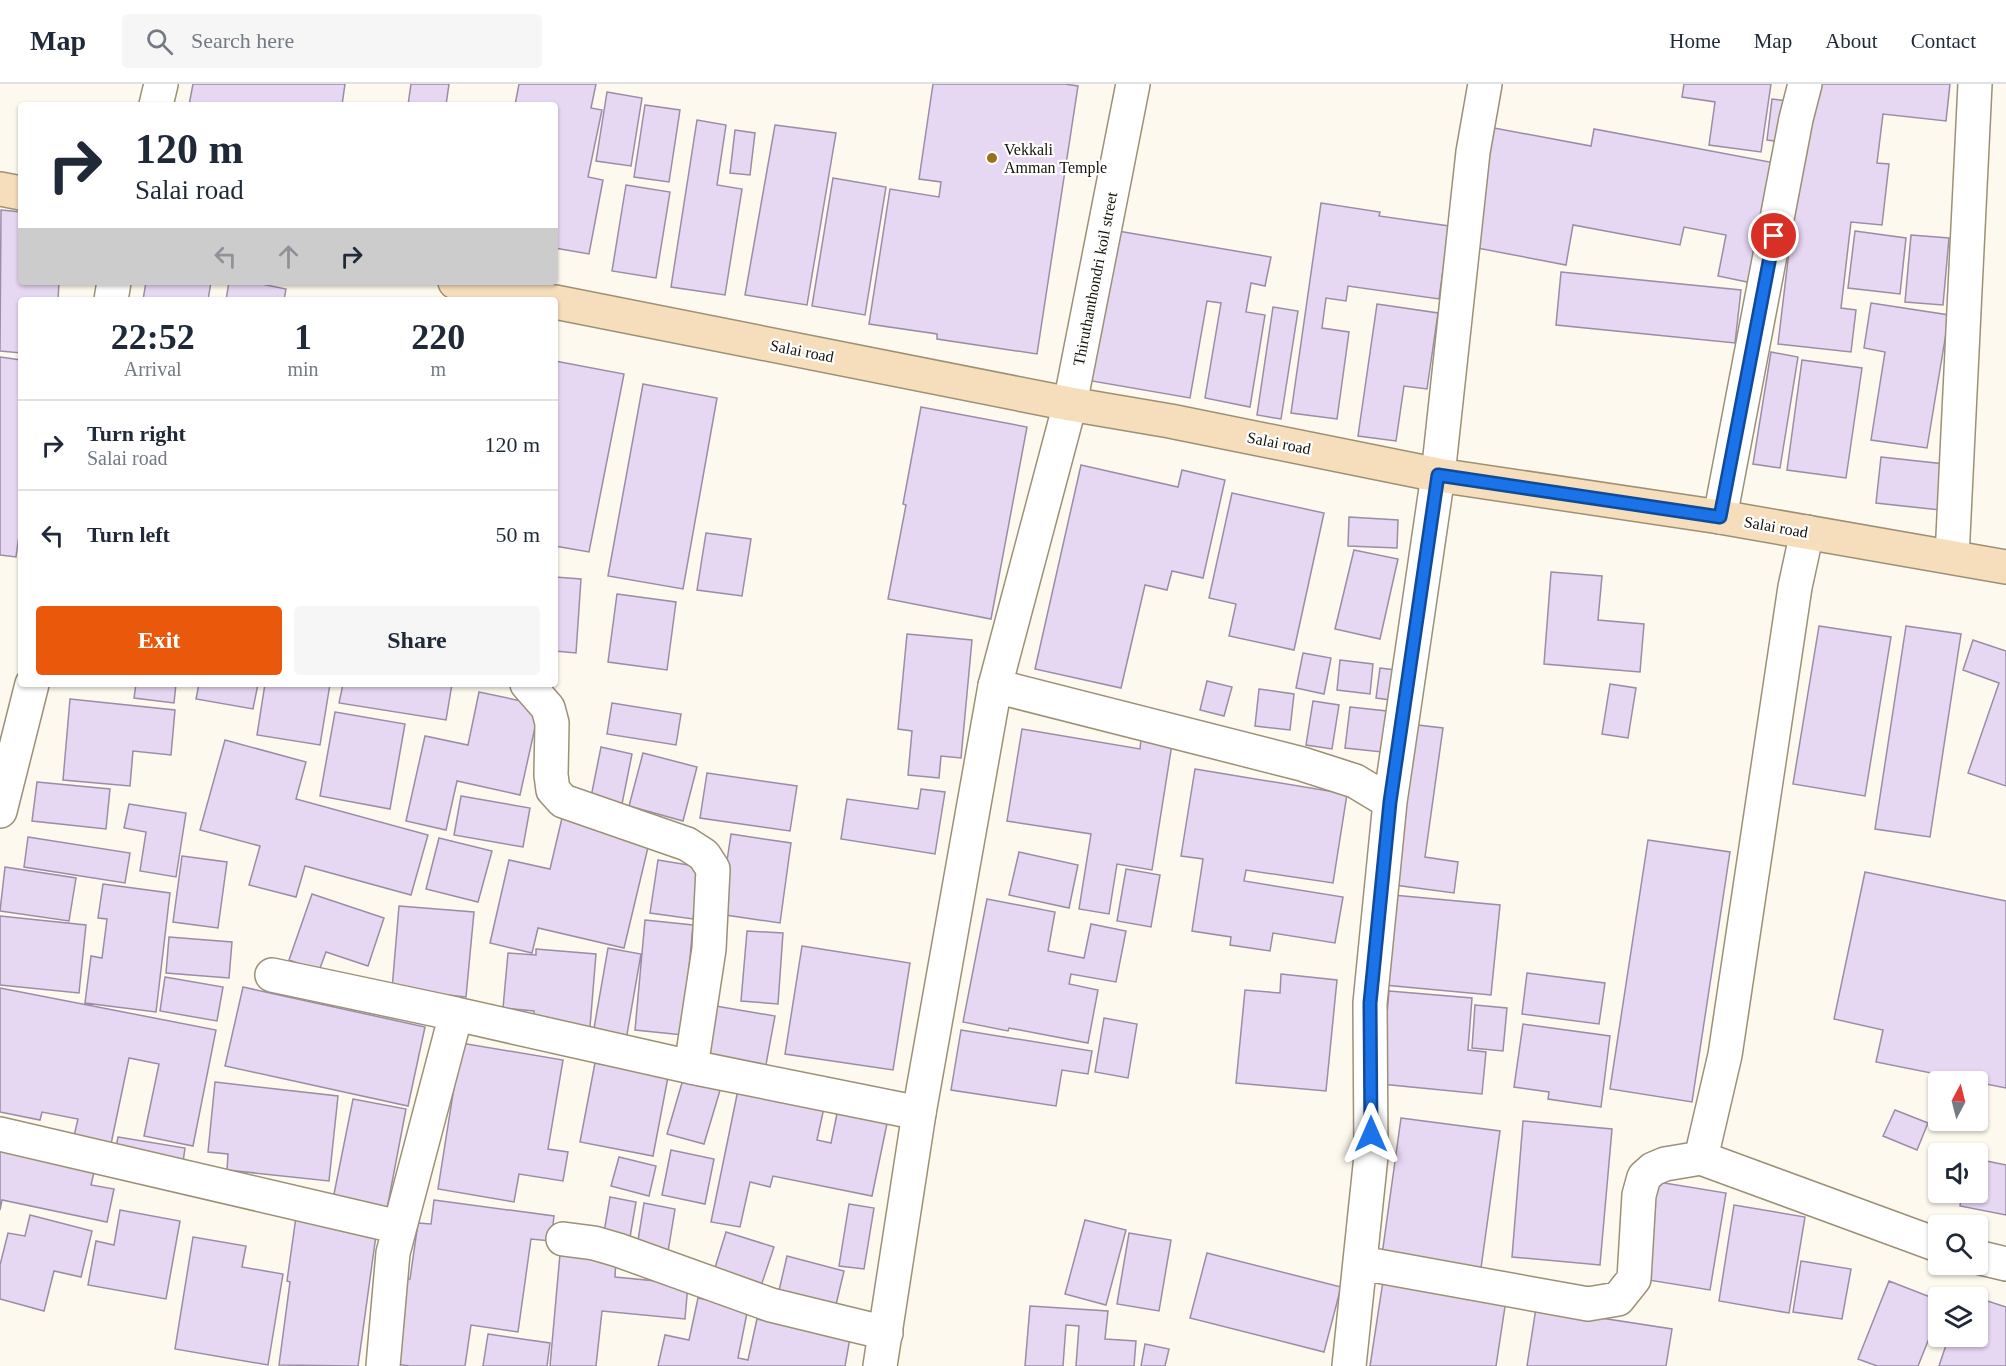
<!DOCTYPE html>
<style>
body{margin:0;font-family:"Times New Roman",serif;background:#f6f6f7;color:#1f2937;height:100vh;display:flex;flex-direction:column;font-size:22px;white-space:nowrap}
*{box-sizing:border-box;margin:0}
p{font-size:20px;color:#747a83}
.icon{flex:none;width:33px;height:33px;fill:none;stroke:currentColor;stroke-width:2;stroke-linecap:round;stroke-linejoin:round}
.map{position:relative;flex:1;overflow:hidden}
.details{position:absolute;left:18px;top:213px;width:540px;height:390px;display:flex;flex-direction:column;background:#fff;border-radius:6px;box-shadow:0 2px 4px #0004}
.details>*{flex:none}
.hud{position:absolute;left:18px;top:18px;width:540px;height:183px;border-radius:6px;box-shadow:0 2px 4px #0004;background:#fff;color:#1f2937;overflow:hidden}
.needle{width:39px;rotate:7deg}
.fabs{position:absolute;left:1928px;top:987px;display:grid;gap:12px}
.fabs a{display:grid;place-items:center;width:60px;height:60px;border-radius:6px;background:#fff;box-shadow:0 2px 4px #0004;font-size:30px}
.pin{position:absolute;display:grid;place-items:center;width:51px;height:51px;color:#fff;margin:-26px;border:3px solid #fff;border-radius:50%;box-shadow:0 2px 6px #0007}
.me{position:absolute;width:66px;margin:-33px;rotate:0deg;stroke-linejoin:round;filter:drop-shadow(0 0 4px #0008)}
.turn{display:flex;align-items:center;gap:21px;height:126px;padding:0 18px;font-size:27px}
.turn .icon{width:78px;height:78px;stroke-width:2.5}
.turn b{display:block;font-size:42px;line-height:51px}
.lanes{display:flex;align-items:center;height:57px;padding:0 18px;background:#0003;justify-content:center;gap:30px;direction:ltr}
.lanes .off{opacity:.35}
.eta{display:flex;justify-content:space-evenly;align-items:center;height:102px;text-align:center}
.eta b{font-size:36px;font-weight:700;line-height:42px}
.primary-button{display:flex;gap:12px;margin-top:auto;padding:12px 18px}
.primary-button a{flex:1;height:69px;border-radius:6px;background:#ea580c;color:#fff;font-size:24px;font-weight:700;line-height:69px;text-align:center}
.primary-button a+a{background:#f6f6f7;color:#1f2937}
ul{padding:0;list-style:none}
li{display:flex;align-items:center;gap:18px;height:90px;padding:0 18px;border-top:2px solid #e0e1e3}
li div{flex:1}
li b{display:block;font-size:22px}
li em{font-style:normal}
header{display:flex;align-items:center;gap:36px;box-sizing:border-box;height:84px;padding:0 30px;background:#fff;border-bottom:2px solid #e0e1e3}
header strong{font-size:28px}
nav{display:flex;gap:33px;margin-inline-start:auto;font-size:21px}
.search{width:420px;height:54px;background:#f6f6f7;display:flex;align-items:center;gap:15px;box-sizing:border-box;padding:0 21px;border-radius:6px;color:#747a83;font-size:22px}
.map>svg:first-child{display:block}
.building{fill:#e6d7f2;stroke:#9b8da6;stroke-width:1.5}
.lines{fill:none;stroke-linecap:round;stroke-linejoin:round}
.minor-casing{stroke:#9c9176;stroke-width:36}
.tertiary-casing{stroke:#9c9176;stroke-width:36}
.secondary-casing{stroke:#9c9176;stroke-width:36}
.minor{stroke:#fff;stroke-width:33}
.tertiary{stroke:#fff;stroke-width:33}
.secondary{stroke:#f6ddbc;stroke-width:33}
.route-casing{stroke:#114b97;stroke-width:15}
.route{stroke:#1a73e8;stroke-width:10}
.poi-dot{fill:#98711c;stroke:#fff;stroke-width:2}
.labels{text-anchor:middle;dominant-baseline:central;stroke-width:4.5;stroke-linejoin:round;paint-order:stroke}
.poi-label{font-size:16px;fill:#161208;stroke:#fff;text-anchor:start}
.street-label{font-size:16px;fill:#161208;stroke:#fff}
</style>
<header>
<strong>Map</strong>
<div class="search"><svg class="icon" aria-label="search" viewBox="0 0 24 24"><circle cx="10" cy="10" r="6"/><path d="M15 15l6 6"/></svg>Search here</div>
<nav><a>Home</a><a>Map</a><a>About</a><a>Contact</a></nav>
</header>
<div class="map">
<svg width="2006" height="1282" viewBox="0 0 2006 1282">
<rect width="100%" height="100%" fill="#fef9ee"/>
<path class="building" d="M 193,0 L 345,0 L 342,21 L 189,21 Z
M 411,0 L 449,0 L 446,21 L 408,21 Z
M 519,0 L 596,0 L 591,24 L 602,26 L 588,93 L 603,96 L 589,170 L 555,164 L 555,21 L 515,21 Z
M 933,0 L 1065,0 L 1078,2 L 1037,270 L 937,255 L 937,250 L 869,240 L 890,105 L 939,113 L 941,98 L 919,95 Z
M 1684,0 L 1771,0 L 1761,68 L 1709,61 L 1715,18 L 1682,13 Z
M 1809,0 L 1950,0 L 1946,37 L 1883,30 L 1877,79 L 1889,80 L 1882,141 L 1851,138 L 1841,224 L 1856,226 L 1851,268 L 1778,260 Z
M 607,8 L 642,14 L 631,82 L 596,77 Z
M 1772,15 L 1787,17 L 1781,58 L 1767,56 Z
M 645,21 L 680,26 L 669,98 L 634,93 Z
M 697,36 L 726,41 L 717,101 L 742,105 L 725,211 L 671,203 Z
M 775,41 L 836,49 L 807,221 L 745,211 Z
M 1494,44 L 1591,62 L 1594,45 L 1775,79 L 1752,199 L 1718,192 L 1726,151 L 1684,143 L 1680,161 L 1573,141 L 1566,181 L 1472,163 Z
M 735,46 L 755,49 L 750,91 L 730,89 Z
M 833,94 L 886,103 L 865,231 L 812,222 Z
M 626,101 L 670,108 L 656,194 L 612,187 Z
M 1321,119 L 1380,128 L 1379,132 L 1449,142 L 1439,215 L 1348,202 L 1346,217 L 1326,214 L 1322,244 L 1349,248 L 1337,335 L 1291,329 Z
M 1,126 L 21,128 L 21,198 L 59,198 L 58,216 L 21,216 L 21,269 L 0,267 Z
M 1112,146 L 1271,173 L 1265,202 L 1251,199 L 1246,228 L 1265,231 L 1250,323 L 1205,314 L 1221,219 L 1207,217 L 1190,314 L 1086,296 Z
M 1855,147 L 1906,154 L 1900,210 L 1848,204 Z
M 1911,151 L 1949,154 L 1943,221 L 1905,218 Z
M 1561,188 L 1741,206 L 1735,259 L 1556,241 Z
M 146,198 L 211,198 L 208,216 L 143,216 Z
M 229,198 L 252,198 L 286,205 L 284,216 L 226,216 Z
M 1871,219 L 1949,231 L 1927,364 L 1871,356 L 1885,268 L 1864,264 Z
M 1377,220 L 1438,229 L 1427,305 L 1404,302 L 1396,357 L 1358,352 Z
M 1273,223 L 1298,227 L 1281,335 L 1257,331 Z
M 1771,268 L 1798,273 L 1780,384 L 1753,380 Z
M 0,273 L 21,276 L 21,437 L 16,473 L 0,471 Z
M 1802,276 L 1862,284 L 1846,394 L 1787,386 Z
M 555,277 L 624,290 L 589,468 L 555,462 Z
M 643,300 L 717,314 L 683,505 L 608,492 Z
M 921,323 L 1027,343 L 991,535 L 888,515 L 906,421 L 903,420 Z
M 1881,373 L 1945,380 L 1940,426 L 1876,419 Z
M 1081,381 L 1178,403 L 1182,386 L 1225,396 L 1203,494 L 1172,487 L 1167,506 L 1145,501 L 1121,604 L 1035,585 Z
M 1232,409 L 1324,429 L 1294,566 L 1229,552 L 1236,520 L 1209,514 Z
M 1349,433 L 1398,436 L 1397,464 L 1348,462 Z
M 706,449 L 751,455 L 742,512 L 697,506 Z
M 1354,466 L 1398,475 L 1380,555 L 1335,545 Z
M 1551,488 L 1602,492 L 1598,536 L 1644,540 L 1640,588 L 1544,580 Z
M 555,493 L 581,495 L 576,569 L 555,567 Z
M 617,510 L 676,518 L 667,586 L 608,578 Z
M 1819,542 L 1891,553 L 1865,712 L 1793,700 Z
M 1906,542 L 1961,550 L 1930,753 L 1875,745 Z
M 907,550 L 972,556 L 961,674 L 941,672 L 939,694 L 908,691 L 912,647 L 898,645 Z
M 1973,556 L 2006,567 L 2006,702 L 1968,689 L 1999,599 L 1963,586 Z
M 1303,569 L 1331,574 L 1324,610 L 1296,604 Z
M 1340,576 L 1373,580 L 1370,610 L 1337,606 Z
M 1380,584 L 1403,587 L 1398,617 L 1376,614 Z
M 1207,597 L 1232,603 L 1224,632 L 1200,626 Z
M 136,600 L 176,600 L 174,619 L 134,614 Z
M 199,600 L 258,600 L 253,625 L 196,615 Z
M 265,600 L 330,600 L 320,661 L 257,651 Z
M 343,600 L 452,600 L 446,636 L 339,619 Z
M 1610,600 L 1636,604 L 1628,654 L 1602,650 Z
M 1259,605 L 1294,610 L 1290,646 L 1255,642 Z
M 479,608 L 540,621 L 520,711 L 457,697 L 446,746 L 406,737 L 425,652 L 468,661 Z
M 70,615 L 175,626 L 171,671 L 133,667 L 130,702 L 63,696 Z
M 1313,617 L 1339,621 L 1332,665 L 1306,661 Z
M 612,619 L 681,630 L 676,661 L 607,650 Z
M 1350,623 L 1387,627 L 1382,668 L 1345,664 Z
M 335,628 L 405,640 L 390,725 L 320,712 Z
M 1409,640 L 1443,644 L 1425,773 L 1458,778 L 1454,809 L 1387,800 Z
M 1022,645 L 1140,665 L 1141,655 L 1172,660 L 1152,786 L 1117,780 L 1109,830 L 1079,825 L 1091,750 L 1007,737 Z
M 225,656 L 306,678 L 296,715 L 428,751 L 411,811 L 305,782 L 296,813 L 249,801 L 260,762 L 200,746 Z
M 601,663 L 632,670 L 622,720 L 591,713 Z
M 643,669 L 697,683 L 683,737 L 629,722 Z
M 1195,685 L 1347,710 L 1333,799 L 1246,786 L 1244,797 L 1343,813 L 1335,859 L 1273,849 L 1270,867 L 1230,861 L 1231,853 L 1192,847 L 1203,775 L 1181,772 Z
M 707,689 L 797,702 L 790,747 L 700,734 Z
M 37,698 L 110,705 L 106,745 L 32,737 Z
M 921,705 L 945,708 L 935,770 L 841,755 L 847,715 L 918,725 Z
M 461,712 L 530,724 L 523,763 L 454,751 Z
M 129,720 L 186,729 L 176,793 L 140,787 L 146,748 L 124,744 Z
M 562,734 L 650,755 L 624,864 L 538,844 L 532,869 L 490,859 L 509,776 L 550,785 Z
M 731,750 L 791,759 L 780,839 L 719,830 Z
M 28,753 L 130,769 L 125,799 L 24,783 Z
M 439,754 L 492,767 L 478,818 L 426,805 Z
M 1648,756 L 1730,768 L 1692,1018 L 1610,1005 Z
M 1019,768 L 1078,781 L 1069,824 L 1009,811 Z
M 182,772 L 227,778 L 218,844 L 173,838 Z
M 658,776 L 701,783 L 693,835 L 650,829 Z
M 5,783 L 76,794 L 69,837 L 0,827 Z
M 1126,785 L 1160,791 L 1151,843 L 1117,837 Z
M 1865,788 L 2006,817 L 2006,1004 L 1876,978 L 1883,946 L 1834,935 Z
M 103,800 L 170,809 L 156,928 L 85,919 L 91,872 L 102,874 L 107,835 L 98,834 Z
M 312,810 L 384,834 L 368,882 L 326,868 L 319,887 L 289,876 Z
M 1393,811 L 1500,821 L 1491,911 L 1384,901 Z
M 987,815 L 1055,828 L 1048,867 L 1084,874 L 1091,840 L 1126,847 L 1116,898 L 1071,890 L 1069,900 L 1098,906 L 1088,959 L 1009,944 L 1008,947 L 963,938 Z
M 399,822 L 474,828 L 466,913 L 392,905 Z
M 0,832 L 86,841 L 79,909 L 0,901 Z
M 645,836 L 693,841 L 683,951 L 635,946 Z
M 747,847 L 783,849 L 778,920 L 741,917 Z
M 169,853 L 232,858 L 229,894 L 166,889 Z
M 802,862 L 910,879 L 893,986 L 785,970 Z
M 608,864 L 641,870 L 626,956 L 593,950 Z
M 536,865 L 596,870 L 590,943 L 534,939 L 534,927 L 503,924 L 508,869 L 536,871 Z
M 1527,889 L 1605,899 L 1599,940 L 1522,930 Z
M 1281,890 L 1337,896 L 1326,1007 L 1236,999 L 1245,906 L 1280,909 Z
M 165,893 L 223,903 L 217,937 L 160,927 Z
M 243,903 L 425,943 L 408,1022 L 225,982 Z
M 0,904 L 216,946 L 193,1062 L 144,1052 L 159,980 L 129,974 L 111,1060 L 74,1052 L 78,1035 L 42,1028 L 40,1036 L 0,1028 Z
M 1389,907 L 1472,914 L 1468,966 L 1486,968 L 1482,1010 L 1381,1000 Z
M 704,920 L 775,932 L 765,986 L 694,974 Z
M 1475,921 L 1507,924 L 1503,967 L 1472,964 Z
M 1104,934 L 1137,940 L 1128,994 L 1095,988 Z
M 1523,940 L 1610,952 L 1601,1023 L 1548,1015 L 1549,1008 L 1514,1003 Z
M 961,946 L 1092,967 L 1088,990 L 1062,986 L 1056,1022 L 951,1006 Z
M 461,959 L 563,976 L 548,1065 L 568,1068 L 563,1097 L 519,1090 L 514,1118 L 438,1105 Z
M 595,979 L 668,993 L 653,1072 L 580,1058 Z
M 684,992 L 721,1003 L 704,1060 L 667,1050 Z
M 215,998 L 338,1012 L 329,1097 L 227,1086 L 228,1070 L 208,1068 Z
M 739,1001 L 825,1019 L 817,1056 L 831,1059 L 839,1020 L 889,1030 L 872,1112 L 773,1092 L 770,1103 L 750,1098 L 740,1143 L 711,1138 Z
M 353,1015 L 406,1025 L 387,1125 L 333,1115 Z
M 1895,1026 L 1928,1039 L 1917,1066 L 1883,1052 Z
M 1401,1034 L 1500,1047 L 1481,1184 L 1382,1171 Z
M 1523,1037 L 1612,1045 L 1600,1181 L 1512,1173 Z
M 118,1053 L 185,1064 L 182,1085 L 114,1074 Z
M 0,1060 L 96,1080 L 91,1101 L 114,1105 L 107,1138 L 2,1116 L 0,1126 Z
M 671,1066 L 714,1075 L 705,1120 L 662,1111 Z
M 619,1073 L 656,1082 L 649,1112 L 611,1102 Z
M 1977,1075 L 2006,1081 L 2006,1131 L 1960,1122 L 1962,1108 L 1977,1108 Z
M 1652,1097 L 1726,1109 L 1710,1206 L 1636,1194 Z
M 610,1113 L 636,1118 L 629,1159 L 603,1154 Z
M 434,1116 L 554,1132 L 551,1157 L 531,1155 L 518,1248 L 471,1241 L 465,1282 L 410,1282 L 395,1280 L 407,1195 L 410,1195 L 418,1139 L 431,1140 Z
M 644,1119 L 675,1125 L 667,1174 L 636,1169 Z
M 849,1120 L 874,1124 L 864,1185 L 839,1182 Z
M 1734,1121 L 1805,1133 L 1789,1229 L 1719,1217 Z
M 120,1126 L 180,1137 L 166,1215 L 88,1201 L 96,1157 L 114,1161 Z
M 30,1131 L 92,1147 L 81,1193 L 54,1187 L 44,1227 L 0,1215 L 0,1181 L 8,1149 L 25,1152 Z
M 296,1133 L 377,1144 L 358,1282 L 279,1281 L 290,1198 L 287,1197 Z
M 1085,1136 L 1126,1146 L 1106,1221 L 1065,1210 Z
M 726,1148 L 774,1163 L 761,1202 L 714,1187 Z
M 1129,1149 L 1171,1156 L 1159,1227 L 1117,1220 Z
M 193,1153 L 246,1162 L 242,1183 L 283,1190 L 268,1281 L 175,1265 Z
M 1207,1169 L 1341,1203 L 1324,1268 L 1190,1234 Z
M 560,1170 L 616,1175 L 615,1193 L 688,1200 L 685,1235 L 602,1227 L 596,1282 L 550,1282 Z
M 787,1172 L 844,1187 L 835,1225 L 778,1211 Z
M 1801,1177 L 1851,1185 L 1842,1235 L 1793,1228 Z
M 1383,1197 L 1506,1216 L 1496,1282 L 1370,1282 Z
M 1889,1197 L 1938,1216 L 1938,1232 L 1918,1282 L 1877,1282 L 1858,1275 Z
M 1963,1209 L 2006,1223 L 2006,1282 L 1939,1282 L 1949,1252 L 1977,1252 L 1977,1214 L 1962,1214 Z
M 698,1214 L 748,1224 L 738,1274 L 748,1276 L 757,1235 L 850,1254 L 845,1282 L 658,1282 L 665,1251 L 689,1256 Z
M 1030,1222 L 1108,1227 L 1105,1255 L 1136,1257 L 1134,1282 L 1076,1282 L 1079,1242 L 1066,1241 L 1063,1282 L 1025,1282 Z
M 1536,1224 L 1672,1245 L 1666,1282 L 1527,1282 Z
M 488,1250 L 550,1259 L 547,1282 L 483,1282 Z
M 1145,1260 L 1169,1265 L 1165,1282 L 1141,1282 Z"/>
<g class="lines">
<defs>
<path id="minor" d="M 156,21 L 161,0
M 111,216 L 114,198
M 1720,433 L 1796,35 L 1805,0
M 1952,473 L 1975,0
M 527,600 L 548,624 L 552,639 L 551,691 L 553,706 L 563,717 L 687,760 L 704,771 L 713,785 L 709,865 L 691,983 L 919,1029
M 995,602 L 1302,680 L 1355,697 L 1390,718 L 1370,919 L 1371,1072 L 1349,1282
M 1390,718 L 1438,391 L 1473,68 L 1485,0
M 0,727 L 32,600
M 272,891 L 456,930
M 0,1050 L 399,1143
M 1701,1074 L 1725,971 L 1795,503 L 1807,448
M 563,1155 L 594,1159 L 618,1166 L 771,1221 L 886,1249
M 1977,1173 L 2006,1180
M 1361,1179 L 1588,1220 L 1618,1215 L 1634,1195 L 1639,1111 L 1644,1093 L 1653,1085 L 1665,1080 L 1701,1074 L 1938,1161
M 383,1282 L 393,1169 L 456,930 L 691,983"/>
<path id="tertiary" d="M 880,1282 L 919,1029 L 995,602 L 1070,320 L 1133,0"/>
<path id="secondary" d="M 0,105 L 21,109
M 455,198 L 546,216
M 555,218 L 1070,320 L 1170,337 L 1438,391 L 1720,433 L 2006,483"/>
</defs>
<use href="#minor" class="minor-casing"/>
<use href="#tertiary" class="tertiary-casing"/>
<use href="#secondary" class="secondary-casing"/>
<use href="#minor" class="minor"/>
<use href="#tertiary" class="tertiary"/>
<use href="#secondary" class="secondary"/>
</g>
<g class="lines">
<defs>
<path id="route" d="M 1371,1050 L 1370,919 L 1390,718 L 1438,391 L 1720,433 L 1774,152"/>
</defs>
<use href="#route" class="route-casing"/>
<use href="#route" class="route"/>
</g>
<circle class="poi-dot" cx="992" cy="74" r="6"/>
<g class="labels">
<g class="poi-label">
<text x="1004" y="65">Vekkali<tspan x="1004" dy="18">Amman Temple</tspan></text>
</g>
<g class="street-label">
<text transform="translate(1095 195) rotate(-79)">Thiruthanthondri koil street</text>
<text transform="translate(802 267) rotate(11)">Salai road</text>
<text transform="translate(1279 359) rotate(11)">Salai road</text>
<text transform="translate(1776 443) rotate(10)">Salai road</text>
</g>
</g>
</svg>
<div class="fabs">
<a><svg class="needle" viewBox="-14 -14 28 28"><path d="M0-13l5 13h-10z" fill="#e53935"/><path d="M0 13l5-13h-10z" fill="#747a83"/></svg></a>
<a><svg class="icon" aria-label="sound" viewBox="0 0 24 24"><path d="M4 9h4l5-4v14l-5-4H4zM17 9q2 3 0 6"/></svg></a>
<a><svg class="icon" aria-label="search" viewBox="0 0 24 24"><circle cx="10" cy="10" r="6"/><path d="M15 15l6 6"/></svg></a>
<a><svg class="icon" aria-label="layers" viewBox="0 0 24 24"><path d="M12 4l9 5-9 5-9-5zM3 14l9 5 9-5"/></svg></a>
</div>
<div class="pin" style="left:1774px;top:152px;background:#d93025"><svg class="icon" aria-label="arrive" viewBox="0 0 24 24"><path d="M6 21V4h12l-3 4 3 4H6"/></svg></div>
<svg class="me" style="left:1371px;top:1050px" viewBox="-20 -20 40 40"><path d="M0-17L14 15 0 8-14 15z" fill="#1a73e8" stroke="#fff" stroke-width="4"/></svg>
<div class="hud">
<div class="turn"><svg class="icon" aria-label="right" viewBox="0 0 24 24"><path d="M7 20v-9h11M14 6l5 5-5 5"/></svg><div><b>120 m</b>Salai road</div></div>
<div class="lanes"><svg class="icon off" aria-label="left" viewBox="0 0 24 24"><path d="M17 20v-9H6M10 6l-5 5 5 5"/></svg><svg class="icon off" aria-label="ahead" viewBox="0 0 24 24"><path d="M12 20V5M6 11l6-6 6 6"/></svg><svg class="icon" aria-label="right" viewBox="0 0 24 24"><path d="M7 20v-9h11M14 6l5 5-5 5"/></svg></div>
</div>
<section class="details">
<div class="eta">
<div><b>22:52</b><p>Arrival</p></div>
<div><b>1</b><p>min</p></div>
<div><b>220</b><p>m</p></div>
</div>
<ul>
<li><svg class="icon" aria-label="right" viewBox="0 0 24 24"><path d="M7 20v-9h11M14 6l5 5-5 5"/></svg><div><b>Turn right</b><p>Salai road</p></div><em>120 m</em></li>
<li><svg class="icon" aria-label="left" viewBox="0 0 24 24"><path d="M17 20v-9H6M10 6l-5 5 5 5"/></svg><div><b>Turn left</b></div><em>50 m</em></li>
</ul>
<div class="primary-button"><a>Exit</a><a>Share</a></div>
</section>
</div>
